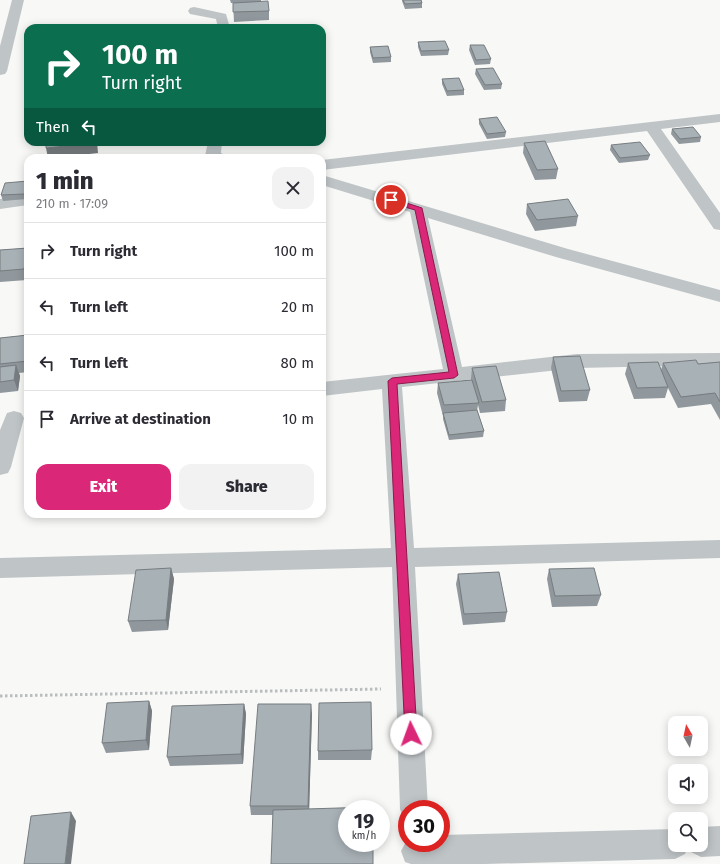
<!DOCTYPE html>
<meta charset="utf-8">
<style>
body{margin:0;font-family:"Fira Sans",sans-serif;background:#f2f2f3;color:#2b2b33;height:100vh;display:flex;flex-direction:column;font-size:15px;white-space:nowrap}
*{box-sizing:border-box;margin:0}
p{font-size:13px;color:#7c7c81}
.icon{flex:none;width:22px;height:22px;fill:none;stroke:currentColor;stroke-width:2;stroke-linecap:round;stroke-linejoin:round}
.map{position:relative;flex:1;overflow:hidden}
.side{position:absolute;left:24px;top:154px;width:302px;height:364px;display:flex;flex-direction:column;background:#fff;border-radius:12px;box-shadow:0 2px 10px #0003}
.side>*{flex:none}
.hud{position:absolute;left:24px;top:24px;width:302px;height:122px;border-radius:12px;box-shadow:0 2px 10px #0003;background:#0b6e4f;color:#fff;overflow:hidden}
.needle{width:26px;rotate:351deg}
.controls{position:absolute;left:668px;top:716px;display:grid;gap:8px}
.controls a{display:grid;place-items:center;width:40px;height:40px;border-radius:8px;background:#fff;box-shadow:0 2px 10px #0003;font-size:20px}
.speed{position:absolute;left:338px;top:800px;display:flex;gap:8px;font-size:20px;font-weight:700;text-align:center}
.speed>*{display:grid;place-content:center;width:52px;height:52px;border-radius:50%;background:#fff;box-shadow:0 2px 10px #0003;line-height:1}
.speed small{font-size:10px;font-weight:400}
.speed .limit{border:6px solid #d22;background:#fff;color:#111}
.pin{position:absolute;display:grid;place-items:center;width:34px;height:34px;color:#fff;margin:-17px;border:2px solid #fff;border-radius:50%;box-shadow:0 1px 4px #0007}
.me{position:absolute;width:44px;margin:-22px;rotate:357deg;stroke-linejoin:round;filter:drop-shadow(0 0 3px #0008)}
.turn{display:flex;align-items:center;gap:14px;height:84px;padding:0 12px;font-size:18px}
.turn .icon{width:52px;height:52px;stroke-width:2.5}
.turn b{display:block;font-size:28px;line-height:34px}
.then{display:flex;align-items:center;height:38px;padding:0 12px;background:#0003;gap:8px;font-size:15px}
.round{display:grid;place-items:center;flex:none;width:42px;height:42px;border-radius:12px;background:#f2f2f3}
.head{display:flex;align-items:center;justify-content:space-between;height:68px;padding:0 12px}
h1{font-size:24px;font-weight:800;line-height:30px}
.button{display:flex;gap:8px;margin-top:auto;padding:8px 12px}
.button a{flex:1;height:46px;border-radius:12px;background:#db2777;color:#fff;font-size:16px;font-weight:800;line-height:46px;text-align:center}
.button a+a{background:#f2f2f3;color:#2b2b33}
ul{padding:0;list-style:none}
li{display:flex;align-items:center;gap:12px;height:56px;padding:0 12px;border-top:1px solid #e1e1e2}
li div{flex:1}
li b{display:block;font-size:15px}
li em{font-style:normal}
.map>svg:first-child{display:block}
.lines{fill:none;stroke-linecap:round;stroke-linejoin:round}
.path{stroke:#babdbf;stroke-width:3;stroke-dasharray:2.5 2.5;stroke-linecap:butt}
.street{fill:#bfc4c7;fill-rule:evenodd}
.wall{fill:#90989d}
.shaded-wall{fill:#767c7f}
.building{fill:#a8b1b6;stroke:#767c7f}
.route{fill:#db2777;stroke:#8e194d}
</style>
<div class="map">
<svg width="720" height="864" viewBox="0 0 720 864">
<rect width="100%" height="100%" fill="#f8f8f6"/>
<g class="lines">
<path class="path" d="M 0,696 L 381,689"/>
<path class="street" d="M 12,0 L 24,0 L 7,71 L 5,74 L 0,75 L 0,46 Z
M 194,7 L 226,14 L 230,28 L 218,28 L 216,19 L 190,14 L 188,11 L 190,8 Z
M 720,114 L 720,122 L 661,129 L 720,213 L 720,230 L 714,229 L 647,131 L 322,170 L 322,160 Z
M 208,142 L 222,142 L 221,153 L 225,155 L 228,158 L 207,158 L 205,156 Z
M 322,175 L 568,249 L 720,290 L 720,302 L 556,257 L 428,218 L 462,367 L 577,354 L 720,353 L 720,365 L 577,368 L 402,387 L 414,548 L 720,540 L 720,558 L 415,567 L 428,809 L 407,809 L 407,820 L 404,819 L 400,809 L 392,567 L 0,578 L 0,558 L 391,548 L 382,389 L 322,396 L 322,382 L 443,369 L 410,212 L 322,185 Z
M 28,195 L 28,205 L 0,209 L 0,199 Z
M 14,411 L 21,413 L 24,418 L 11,467 L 8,473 L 0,475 L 0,430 L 7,413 Z
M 720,826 L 720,856 L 701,857 L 691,852 L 688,847 L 685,854 L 675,859 L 485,864 L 411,864 L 405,862 L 401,851 L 407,840 L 407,843 L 441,843 L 441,835 L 675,829 L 675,845 L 701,845 L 701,827 Z"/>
</g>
<path class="wall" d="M 230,0 L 261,0 L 261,1 L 269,11 L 269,20 L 234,22 L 233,3 L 231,3 Z
M 402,0 L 421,0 L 422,3 L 422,8 L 405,9 L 402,1 Z
M 418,42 L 449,50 L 448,55 L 421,56 L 418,47 Z
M 470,45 L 491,59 L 490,64 L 475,65 L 469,50 Z
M 370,47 L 391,57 L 391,62 L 373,63 L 370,52 Z
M 476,69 L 502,84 L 501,89 L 484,90 L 475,74 Z
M 442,79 L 464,90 L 464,95 L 447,96 L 442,84 Z
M 479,119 L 506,132 L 505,137 L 487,139 L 479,124 Z
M 672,129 L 701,137 L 700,142 L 679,144 L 671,134 Z
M 524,143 L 558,169 L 556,179 L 535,180 L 523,153 Z
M 611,145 L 650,155 L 648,160 L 619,163 L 610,150 Z
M 28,181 L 27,199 L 3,201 L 1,195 Z
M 527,204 L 578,216 L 576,226 L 535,231 L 526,214 Z
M 28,248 L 28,275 L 27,280 L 0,282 L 0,250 Z
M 28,335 L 28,372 L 19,373 L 20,376 L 18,391 L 0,393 L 0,338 Z
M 553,357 L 590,390 L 587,401 L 559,402 L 551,368 Z
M 720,362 L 720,420 L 711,404 L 678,408 L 668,388 L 665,398 L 634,399 L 625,374 L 628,363 L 661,370 L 663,363 L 698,364 Z
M 472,368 L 506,400 L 505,411 L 480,413 L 478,405 L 477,412 L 484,431 L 483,437 L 449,440 L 443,419 L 443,416 L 437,393 L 438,383 L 471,380 L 471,378 Z
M 171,568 L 174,579 L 168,630 L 132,632 L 128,621 Z
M 549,569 L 601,595 L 597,606 L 552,607 L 547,579 Z
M 458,574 L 507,612 L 505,622 L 463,625 L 456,584 Z
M 149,701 L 152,711 L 149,750 L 106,753 L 102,743 Z
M 244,704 L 246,714 L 243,764 L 170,766 L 167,757 Z
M 312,713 L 309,809 L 273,815 L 251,815 L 250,806 Z
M 372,750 L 371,760 L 318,760 L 318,751 Z"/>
<path class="shaded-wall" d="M 97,142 L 98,153 L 54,158 L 48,158 L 46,148 Z
M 28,182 L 28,194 L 27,199 L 25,194 Z
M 28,249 L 28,275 L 27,280 L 24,269 Z
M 16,365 L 20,376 L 18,391 L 14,380 Z
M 171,568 L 174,579 L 168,630 L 166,620 Z
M 149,701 L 152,711 L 149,750 L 146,740 Z
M 244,704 L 246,714 L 243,764 L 241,754 Z
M 311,704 L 312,713 L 309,815 L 308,806 Z
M 71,812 L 76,821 L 71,864 L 65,864 Z"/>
<path class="building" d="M 403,0 L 421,0 L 422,3 L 405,4 Z
M 268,1 L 269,11 L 233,12 L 233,3 Z
M 445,41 L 449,50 L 421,51 L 418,42 Z
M 470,45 L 484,45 L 491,59 L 476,60 Z
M 388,46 L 391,57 L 373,58 L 370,47 Z
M 493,68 L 502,84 L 485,85 L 476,69 Z
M 459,78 L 464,90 L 447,91 L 442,79 Z
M 497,117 L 506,132 L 487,134 L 479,119 Z
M 693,127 L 701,137 L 680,139 L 672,129 Z
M 545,141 L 558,169 L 537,170 L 524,143 Z
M 46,142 L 95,142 L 95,143 L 46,148 Z
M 640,142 L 650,155 L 620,158 L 611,145 Z
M 28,181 L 25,194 L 1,195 L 5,183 Z
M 568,199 L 578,216 L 537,220 L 527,204 Z
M 28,248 L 24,269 L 0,271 L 0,250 Z
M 28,335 L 28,361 L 0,364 L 0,338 Z
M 580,356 L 590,390 L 561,391 L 553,357 Z
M 696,360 L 698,364 L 720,362 L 720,402 L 715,393 L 681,397 L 663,363 Z
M 658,362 L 668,387 L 637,388 L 628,363 Z
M 16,365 L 14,380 L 0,382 L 0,367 Z
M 496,366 L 506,400 L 482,402 L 472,368 Z
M 472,380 L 479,403 L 444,405 L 438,383 Z
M 477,410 L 484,431 L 449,435 L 443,413 Z
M 171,568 L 166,620 L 128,621 L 136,570 Z
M 594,568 L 601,595 L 555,596 L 549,569 Z
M 499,572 L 507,612 L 464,614 L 458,574 Z
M 149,701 L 146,740 L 102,743 L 107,703 Z
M 371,702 L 372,750 L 318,751 L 319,703 Z
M 244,704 L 241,754 L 167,757 L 172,706 Z
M 258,704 L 311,704 L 308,806 L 250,806 Z
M 372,807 L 372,809 L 347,809 L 347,843 L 373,843 L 373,864 L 271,864 L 273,810 Z
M 71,812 L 65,864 L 24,864 L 31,816 Z"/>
<path class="route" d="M 391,198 L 422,208 L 458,375 L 454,378 L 397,384 L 417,734 L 415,738 L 411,739 L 407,738 L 405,734 L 388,381 L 392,378 L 449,372 L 415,210 L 388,202 L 388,199 Z"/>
</svg>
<div class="controls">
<a><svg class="needle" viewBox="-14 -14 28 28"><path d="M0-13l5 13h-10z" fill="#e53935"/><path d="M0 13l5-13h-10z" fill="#7c7c81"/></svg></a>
<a><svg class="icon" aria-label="sound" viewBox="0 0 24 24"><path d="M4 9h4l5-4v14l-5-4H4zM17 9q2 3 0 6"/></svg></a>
<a><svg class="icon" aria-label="search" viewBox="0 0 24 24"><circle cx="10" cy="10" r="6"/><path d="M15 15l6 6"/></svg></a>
</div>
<div class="speed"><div>19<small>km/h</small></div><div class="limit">30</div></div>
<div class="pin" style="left:391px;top:200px;background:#d93025"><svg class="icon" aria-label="arrive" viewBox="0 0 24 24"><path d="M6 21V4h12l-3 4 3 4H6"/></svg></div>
<svg class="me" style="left:411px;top:734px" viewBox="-20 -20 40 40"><circle r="19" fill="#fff"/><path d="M0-13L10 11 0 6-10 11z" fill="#db2777"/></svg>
<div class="hud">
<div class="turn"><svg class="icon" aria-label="right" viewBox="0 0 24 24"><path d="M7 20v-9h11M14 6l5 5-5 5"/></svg><div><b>100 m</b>Turn right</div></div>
<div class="then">Then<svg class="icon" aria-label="left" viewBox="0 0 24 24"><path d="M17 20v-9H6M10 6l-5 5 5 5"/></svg></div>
</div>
<section class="side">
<div class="head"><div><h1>1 min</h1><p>210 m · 17:09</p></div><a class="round"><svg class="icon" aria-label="close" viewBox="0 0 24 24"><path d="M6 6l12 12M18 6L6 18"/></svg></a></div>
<ul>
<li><svg class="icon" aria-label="right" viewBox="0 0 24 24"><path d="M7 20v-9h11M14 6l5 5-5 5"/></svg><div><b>Turn right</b></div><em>100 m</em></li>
<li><svg class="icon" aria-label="left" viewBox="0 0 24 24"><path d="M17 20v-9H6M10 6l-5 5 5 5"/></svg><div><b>Turn left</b></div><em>20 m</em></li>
<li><svg class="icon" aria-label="left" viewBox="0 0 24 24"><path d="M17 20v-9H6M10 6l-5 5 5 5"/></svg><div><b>Turn left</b></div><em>80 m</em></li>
<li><svg class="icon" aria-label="arrive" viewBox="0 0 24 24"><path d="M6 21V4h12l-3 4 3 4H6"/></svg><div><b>Arrive at destination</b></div><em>10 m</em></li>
</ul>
<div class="button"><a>Exit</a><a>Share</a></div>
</section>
</div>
